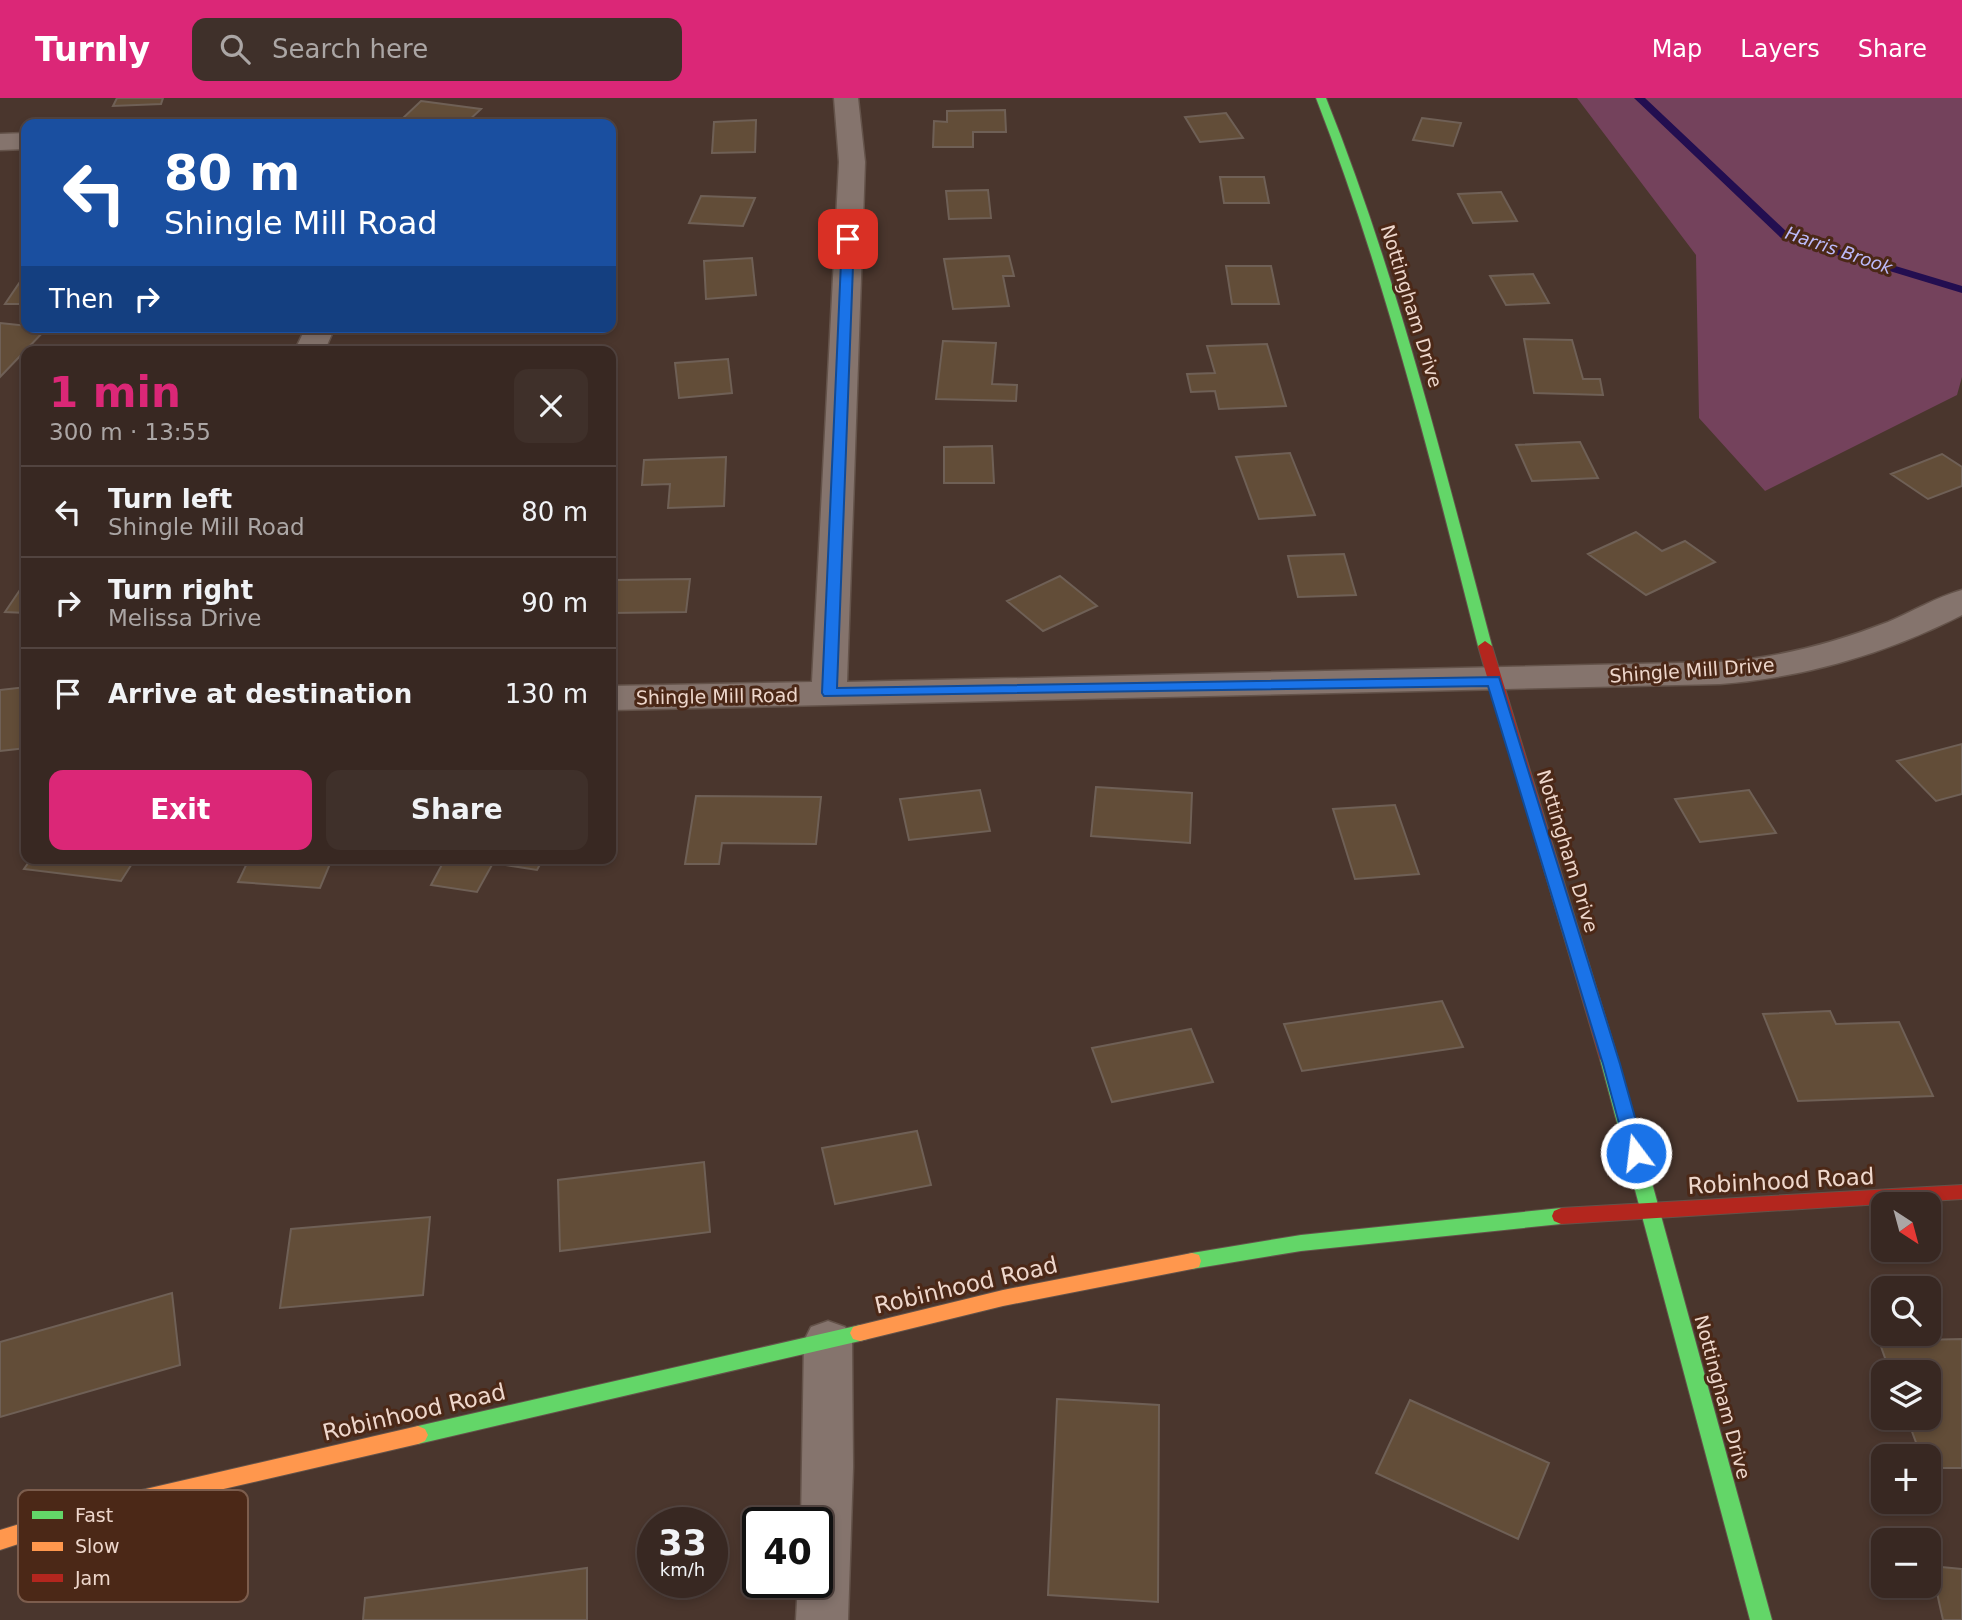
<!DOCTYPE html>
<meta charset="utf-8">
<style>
body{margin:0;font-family:"DejaVu Sans",sans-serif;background:#3f302a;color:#f1f3f6;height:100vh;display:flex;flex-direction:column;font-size:26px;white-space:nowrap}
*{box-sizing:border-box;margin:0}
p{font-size:23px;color:#aba6a5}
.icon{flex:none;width:38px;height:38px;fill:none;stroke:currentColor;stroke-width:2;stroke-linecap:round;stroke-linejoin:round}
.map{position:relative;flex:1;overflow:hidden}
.panel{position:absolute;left:21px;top:248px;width:595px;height:518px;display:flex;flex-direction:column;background:#382822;border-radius:14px;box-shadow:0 4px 10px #0003,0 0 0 2px #524440}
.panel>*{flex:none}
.top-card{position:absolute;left:21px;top:21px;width:595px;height:214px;border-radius:14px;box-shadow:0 4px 10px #0003,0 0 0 2px #524440;background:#1a4fa0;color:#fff;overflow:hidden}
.needle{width:46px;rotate:144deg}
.buttons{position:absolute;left:1871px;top:1094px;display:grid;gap:14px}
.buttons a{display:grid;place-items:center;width:70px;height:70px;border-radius:14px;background:#382822;box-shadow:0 4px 10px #0003,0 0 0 2px #524440;font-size:35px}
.speed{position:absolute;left:637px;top:1409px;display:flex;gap:14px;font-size:35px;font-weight:700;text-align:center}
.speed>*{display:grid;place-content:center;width:91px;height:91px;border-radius:50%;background:#382822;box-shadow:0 4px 10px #0003,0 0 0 2px #524440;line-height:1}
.speed small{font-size:18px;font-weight:400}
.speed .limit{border:4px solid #111;border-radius:10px;background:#fff;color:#111}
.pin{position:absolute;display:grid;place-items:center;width:60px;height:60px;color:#fff;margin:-30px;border-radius:14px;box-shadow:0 4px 10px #0006}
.me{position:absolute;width:77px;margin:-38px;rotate:345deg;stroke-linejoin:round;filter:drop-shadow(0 0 5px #0008)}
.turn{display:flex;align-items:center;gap:24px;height:147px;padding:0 28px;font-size:32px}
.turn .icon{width:91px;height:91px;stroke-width:2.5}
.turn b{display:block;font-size:49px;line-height:60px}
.then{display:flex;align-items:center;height:66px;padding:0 28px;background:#0003;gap:14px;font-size:26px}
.round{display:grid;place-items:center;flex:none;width:74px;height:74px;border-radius:14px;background:#3f302a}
.head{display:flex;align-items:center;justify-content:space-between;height:119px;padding:0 28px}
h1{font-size:42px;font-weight:800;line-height:52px;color:#db2777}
.button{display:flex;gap:14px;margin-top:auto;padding:14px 28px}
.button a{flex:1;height:80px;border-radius:14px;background:#db2777;color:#fff;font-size:28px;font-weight:800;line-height:80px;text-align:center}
.button a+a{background:#3f302a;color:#f1f3f6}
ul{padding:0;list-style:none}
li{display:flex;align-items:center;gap:21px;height:91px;padding:0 28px;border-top:2px solid #524440}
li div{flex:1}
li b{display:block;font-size:26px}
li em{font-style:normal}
header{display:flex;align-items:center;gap:42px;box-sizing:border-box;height:98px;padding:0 35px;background:#db2777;color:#fff}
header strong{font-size:33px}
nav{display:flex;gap:38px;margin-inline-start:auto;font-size:24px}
.search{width:490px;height:63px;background:#3f302a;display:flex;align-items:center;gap:18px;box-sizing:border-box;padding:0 24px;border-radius:14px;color:#aba6a5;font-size:26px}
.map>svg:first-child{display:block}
.green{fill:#74425c}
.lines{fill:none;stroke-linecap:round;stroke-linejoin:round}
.stream{fill:#230e50;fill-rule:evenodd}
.building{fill:#624d38;stroke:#6f6056;stroke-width:2}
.street-casing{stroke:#64534a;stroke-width:3}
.fast-casing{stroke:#64534a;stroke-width:2}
.slow-casing{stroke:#64534a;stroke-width:2}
.jam-casing{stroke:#64534a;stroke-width:2}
.street{fill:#85746d;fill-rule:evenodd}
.fast{fill:#63d668;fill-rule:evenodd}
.slow{fill:#ff974d;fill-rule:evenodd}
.jam{fill:#b3261e;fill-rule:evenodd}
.route{fill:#1a73e8;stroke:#114b97;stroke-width:2}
.labels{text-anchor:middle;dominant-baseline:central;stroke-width:6;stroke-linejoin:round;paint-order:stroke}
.far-water-label{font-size:18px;font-style:italic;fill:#bcbaf9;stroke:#4b2817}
.street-label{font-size:19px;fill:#eed7cc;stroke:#4b2817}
.near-street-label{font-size:23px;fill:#eed7cc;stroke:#4b2817}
.key{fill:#4b2817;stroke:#7c5d4d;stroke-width:2}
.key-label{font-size:19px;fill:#eed7cc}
</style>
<header>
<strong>Turnly</strong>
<div class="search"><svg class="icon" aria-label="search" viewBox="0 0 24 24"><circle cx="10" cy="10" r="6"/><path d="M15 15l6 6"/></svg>Search here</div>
<nav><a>Map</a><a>Layers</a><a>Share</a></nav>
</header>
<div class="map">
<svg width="1962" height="1522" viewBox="0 0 1962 1522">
<rect width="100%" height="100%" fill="#4a362d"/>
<path class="green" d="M 1577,0 L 1962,0 L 1962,279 L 1957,297 L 1765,393 L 1699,320 L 1696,157 Z"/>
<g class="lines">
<path class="stream" d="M 1634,0 L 1645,0 L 1789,136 L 1962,188 L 1962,195 L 1781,140 Z"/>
</g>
<path class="building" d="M 117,0 L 163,0 L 161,6 L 113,8 Z
M 421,3 L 481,11 L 465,26 L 440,26 L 402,21 Z
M 1005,12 L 1006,34 L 973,34 L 973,49 L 933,49 L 934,23 L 947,24 L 947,13 Z
M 1226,15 L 1243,40 L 1200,44 L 1185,19 Z
M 1422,20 L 1461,25 L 1453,48 L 1413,42 Z
M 756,22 L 755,54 L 712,55 L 714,24 Z
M 1220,79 L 1264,79 L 1269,105 L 1224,105 Z
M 988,92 L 991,120 L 949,121 L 946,93 Z
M 1501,94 L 1517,123 L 1473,125 L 1458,96 Z
M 701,98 L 755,100 L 743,128 L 689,125 Z
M 1009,158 L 1014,178 L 1003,178 L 1009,208 L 953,211 L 944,161 Z
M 752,160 L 756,197 L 706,201 L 704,163 Z
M 1226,168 L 1271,168 L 1279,206 L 1232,206 Z
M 26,175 L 26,206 L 5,206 Z
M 1533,176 L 1549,205 L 1506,207 L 1490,178 Z
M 0,225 L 47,230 L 0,279 Z
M 1524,241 L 1572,242 L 1583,281 L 1600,281 L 1603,297 L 1534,295 Z
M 943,243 L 996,245 L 992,286 L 1017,287 L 1016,303 L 936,301 Z
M 1267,246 L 1286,308 L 1219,311 L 1215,293 L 1191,294 L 1187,276 L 1215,275 L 1207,248 Z
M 728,261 L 732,295 L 679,300 L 675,265 Z
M 1580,344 L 1598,380 L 1532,383 L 1516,347 Z
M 992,348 L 994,385 L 944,385 L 944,349 Z
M 1290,355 L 1315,417 L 1259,421 L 1236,359 Z
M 1942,356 L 1962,369 L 1962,388 L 1928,401 L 1891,376 Z
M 726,359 L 724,408 L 668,410 L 670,386 L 642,387 L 644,362 Z
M 1636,434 L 1662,453 L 1685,443 L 1715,464 L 1646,497 L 1588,456 Z
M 1344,456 L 1356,497 L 1298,499 L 1288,458 Z
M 1060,478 L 1097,508 L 1043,533 L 1007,503 Z
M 690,481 L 686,514 L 611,515 L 613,482 Z
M 26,483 L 26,515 L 5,514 Z
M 26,589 L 26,650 L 0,653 L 0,592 Z
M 1962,646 L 1962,696 L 1936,703 L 1897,663 Z
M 1096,689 L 1192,695 L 1190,745 L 1091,738 Z
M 980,692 L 990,733 L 909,742 L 900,701 Z
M 1749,692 L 1776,735 L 1700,744 L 1675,701 Z
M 696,698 L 821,699 L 816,746 L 722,745 L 719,766 L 685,766 Z
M 1395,707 L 1419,776 L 1355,781 L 1333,711 Z
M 31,761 L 135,761 L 121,783 L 24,771 Z
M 249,761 L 332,761 L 320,790 L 238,784 Z
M 445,761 L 543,761 L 537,772 L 493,765 L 477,794 L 431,787 Z
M 1442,903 L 1463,949 L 1302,973 L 1284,926 Z
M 1830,913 L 1836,926 L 1899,924 L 1933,998 L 1798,1003 L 1763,916 Z
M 1191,931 L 1213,984 L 1112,1004 L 1092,950 Z
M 917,1033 L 931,1087 L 835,1106 L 822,1050 Z
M 704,1064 L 710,1134 L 560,1153 L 558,1082 Z
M 430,1119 L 423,1197 L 280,1210 L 291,1131 Z
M 172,1195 L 180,1267 L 0,1319 L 0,1244 Z
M 1962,1241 L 1962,1370 L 1928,1370 L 1928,1358 L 1921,1358 L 1907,1320 L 1928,1320 L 1928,1274 L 1890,1274 L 1879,1243 Z
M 1057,1301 L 1159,1307 L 1158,1504 L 1048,1497 Z
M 1410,1302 L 1549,1365 L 1518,1441 L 1376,1375 Z
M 1931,1468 L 1962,1471 L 1962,1522 L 1943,1522 Z
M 587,1470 L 587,1522 L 363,1522 L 365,1500 Z"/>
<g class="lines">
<defs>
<path id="street" d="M 834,0 L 858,0 L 865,64 L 847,584 L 1720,564 C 1778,560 1834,545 1888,524 C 1912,514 1936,499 1962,492 L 1962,517 C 1888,555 1803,580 1720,586 L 611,612 L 611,588 L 812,584 L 839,64 Z
M 26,35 L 26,51 L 0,52 L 0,36 Z
M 306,229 L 335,229 L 324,254 L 294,254 Z
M 828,1223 L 845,1229 L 852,1243 L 853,1369 L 848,1522 L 796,1522 L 798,1484 L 817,1484 L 817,1424 L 801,1424 L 804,1243 L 811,1229 Z"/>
<path id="fast" d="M 1316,0 L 1326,0 C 1397,177 1443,364 1492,548 L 1490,551 L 1480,551 L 1478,548 C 1431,364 1385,177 1316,0 Z
M 1609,954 L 1615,956 L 1618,961 L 1772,1522 L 1750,1522 L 1600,961 L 1603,956 Z
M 1561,1110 L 1568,1113 L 1570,1118 L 1568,1123 L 1561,1126 L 1301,1153 L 1192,1171 L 1185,1169 L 1183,1163 L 1185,1157 L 1192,1155 L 1301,1137 Z
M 860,1227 L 867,1229 L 870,1235 L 867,1241 L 860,1243 L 418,1346 L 411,1343 L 408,1337 L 411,1331 L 418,1328 Z"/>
<path id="slow" d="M 1192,1155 L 1199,1157 L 1201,1163 L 1199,1169 L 1192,1171 L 1003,1208 L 860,1243 L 853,1241 L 850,1235 L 853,1229 L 860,1227 L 1003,1192 Z
M 418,1328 L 425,1331 L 428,1337 L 425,1343 L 418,1346 L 98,1420 L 0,1452 L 0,1432 L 98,1402 Z"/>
<path id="jam" d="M 1485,543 L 1492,548 L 1618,961 L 1615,966 L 1603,966 L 1600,961 L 1478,548 Z
M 1962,1087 L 1962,1101 L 1561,1126 L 1554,1123 L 1552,1118 L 1554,1113 L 1561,1110 Z"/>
</defs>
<use href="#street" class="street-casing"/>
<use href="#fast" class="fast-casing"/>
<use href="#slow" class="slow-casing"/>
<use href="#jam" class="jam-casing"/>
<use href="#street" class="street"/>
<use href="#fast" class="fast"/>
<use href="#slow" class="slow"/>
<use href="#jam" class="jam"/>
</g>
<path class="route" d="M 848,137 L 854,141 L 837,590 L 1499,579 L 1620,966 L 1645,1055 L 1642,1060 L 1636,1062 L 1629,1060 L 1627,1055 L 1603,966 L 1488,588 L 824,598 L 822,595 L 842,141 Z"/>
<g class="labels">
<g class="far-water-label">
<text transform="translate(1839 152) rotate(19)">Harris Brook</text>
</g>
<g class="street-label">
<text transform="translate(1412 208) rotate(73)">Nottingham Drive</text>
<text transform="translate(1692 572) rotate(-4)">Shingle Mill Drive</text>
<text transform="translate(717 598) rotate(-1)">Shingle Mill Road</text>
<text transform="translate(1568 753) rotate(73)">Nottingham Drive</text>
<text transform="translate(1723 1299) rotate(75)">Nottingham Drive</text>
</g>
<g class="near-street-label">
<text transform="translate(1781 1083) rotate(-3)">Robinhood Road</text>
<text transform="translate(966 1187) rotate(-13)">Robinhood Road</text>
<text transform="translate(414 1314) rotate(-13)">Robinhood Road</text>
</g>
</g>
<rect x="18" y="1392" width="230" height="112" rx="10" class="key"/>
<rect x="32" y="1413" width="31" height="8" fill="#63d668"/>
<rect x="32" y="1444" width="31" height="9" fill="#ff974d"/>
<rect x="32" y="1476" width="31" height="8" fill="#b3261e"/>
<g class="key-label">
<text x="75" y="1424">Fast</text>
<text x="75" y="1455">Slow</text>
<text x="75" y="1487">Jam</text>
</g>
</svg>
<div class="buttons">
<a><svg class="needle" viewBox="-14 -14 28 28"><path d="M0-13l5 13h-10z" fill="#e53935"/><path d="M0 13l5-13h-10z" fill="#aba6a5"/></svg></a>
<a><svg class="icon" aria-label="search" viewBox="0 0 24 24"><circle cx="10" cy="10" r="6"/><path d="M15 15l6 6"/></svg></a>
<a><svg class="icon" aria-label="layers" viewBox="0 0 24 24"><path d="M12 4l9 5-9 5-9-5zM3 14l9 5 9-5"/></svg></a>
<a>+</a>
<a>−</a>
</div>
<div class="speed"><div>33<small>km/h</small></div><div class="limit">40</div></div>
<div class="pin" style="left:848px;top:141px;background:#d93025"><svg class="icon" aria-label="arrive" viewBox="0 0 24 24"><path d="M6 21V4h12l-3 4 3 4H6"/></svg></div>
<svg class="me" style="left:1636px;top:1055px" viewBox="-20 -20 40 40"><circle r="17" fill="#1a73e8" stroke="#fff" stroke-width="3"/><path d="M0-11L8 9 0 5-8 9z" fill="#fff"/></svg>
<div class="top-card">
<div class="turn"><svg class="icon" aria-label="left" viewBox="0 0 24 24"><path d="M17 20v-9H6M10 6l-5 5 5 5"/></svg><div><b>80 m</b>Shingle Mill Road</div></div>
<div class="then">Then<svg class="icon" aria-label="right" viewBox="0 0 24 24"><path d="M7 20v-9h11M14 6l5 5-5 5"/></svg></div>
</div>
<section class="panel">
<div class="head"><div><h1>1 min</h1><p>300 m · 13:55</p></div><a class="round"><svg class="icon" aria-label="close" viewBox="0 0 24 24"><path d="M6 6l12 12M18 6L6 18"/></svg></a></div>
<ul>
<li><svg class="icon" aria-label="left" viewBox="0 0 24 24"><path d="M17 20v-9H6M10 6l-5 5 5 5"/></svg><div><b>Turn left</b><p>Shingle Mill Road</p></div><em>80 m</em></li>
<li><svg class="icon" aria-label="right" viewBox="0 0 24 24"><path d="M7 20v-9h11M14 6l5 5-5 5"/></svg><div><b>Turn right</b><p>Melissa Drive</p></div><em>90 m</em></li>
<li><svg class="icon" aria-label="arrive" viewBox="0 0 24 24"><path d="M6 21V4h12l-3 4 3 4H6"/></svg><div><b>Arrive at destination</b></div><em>130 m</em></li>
</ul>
<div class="button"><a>Exit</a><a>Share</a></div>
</section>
</div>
